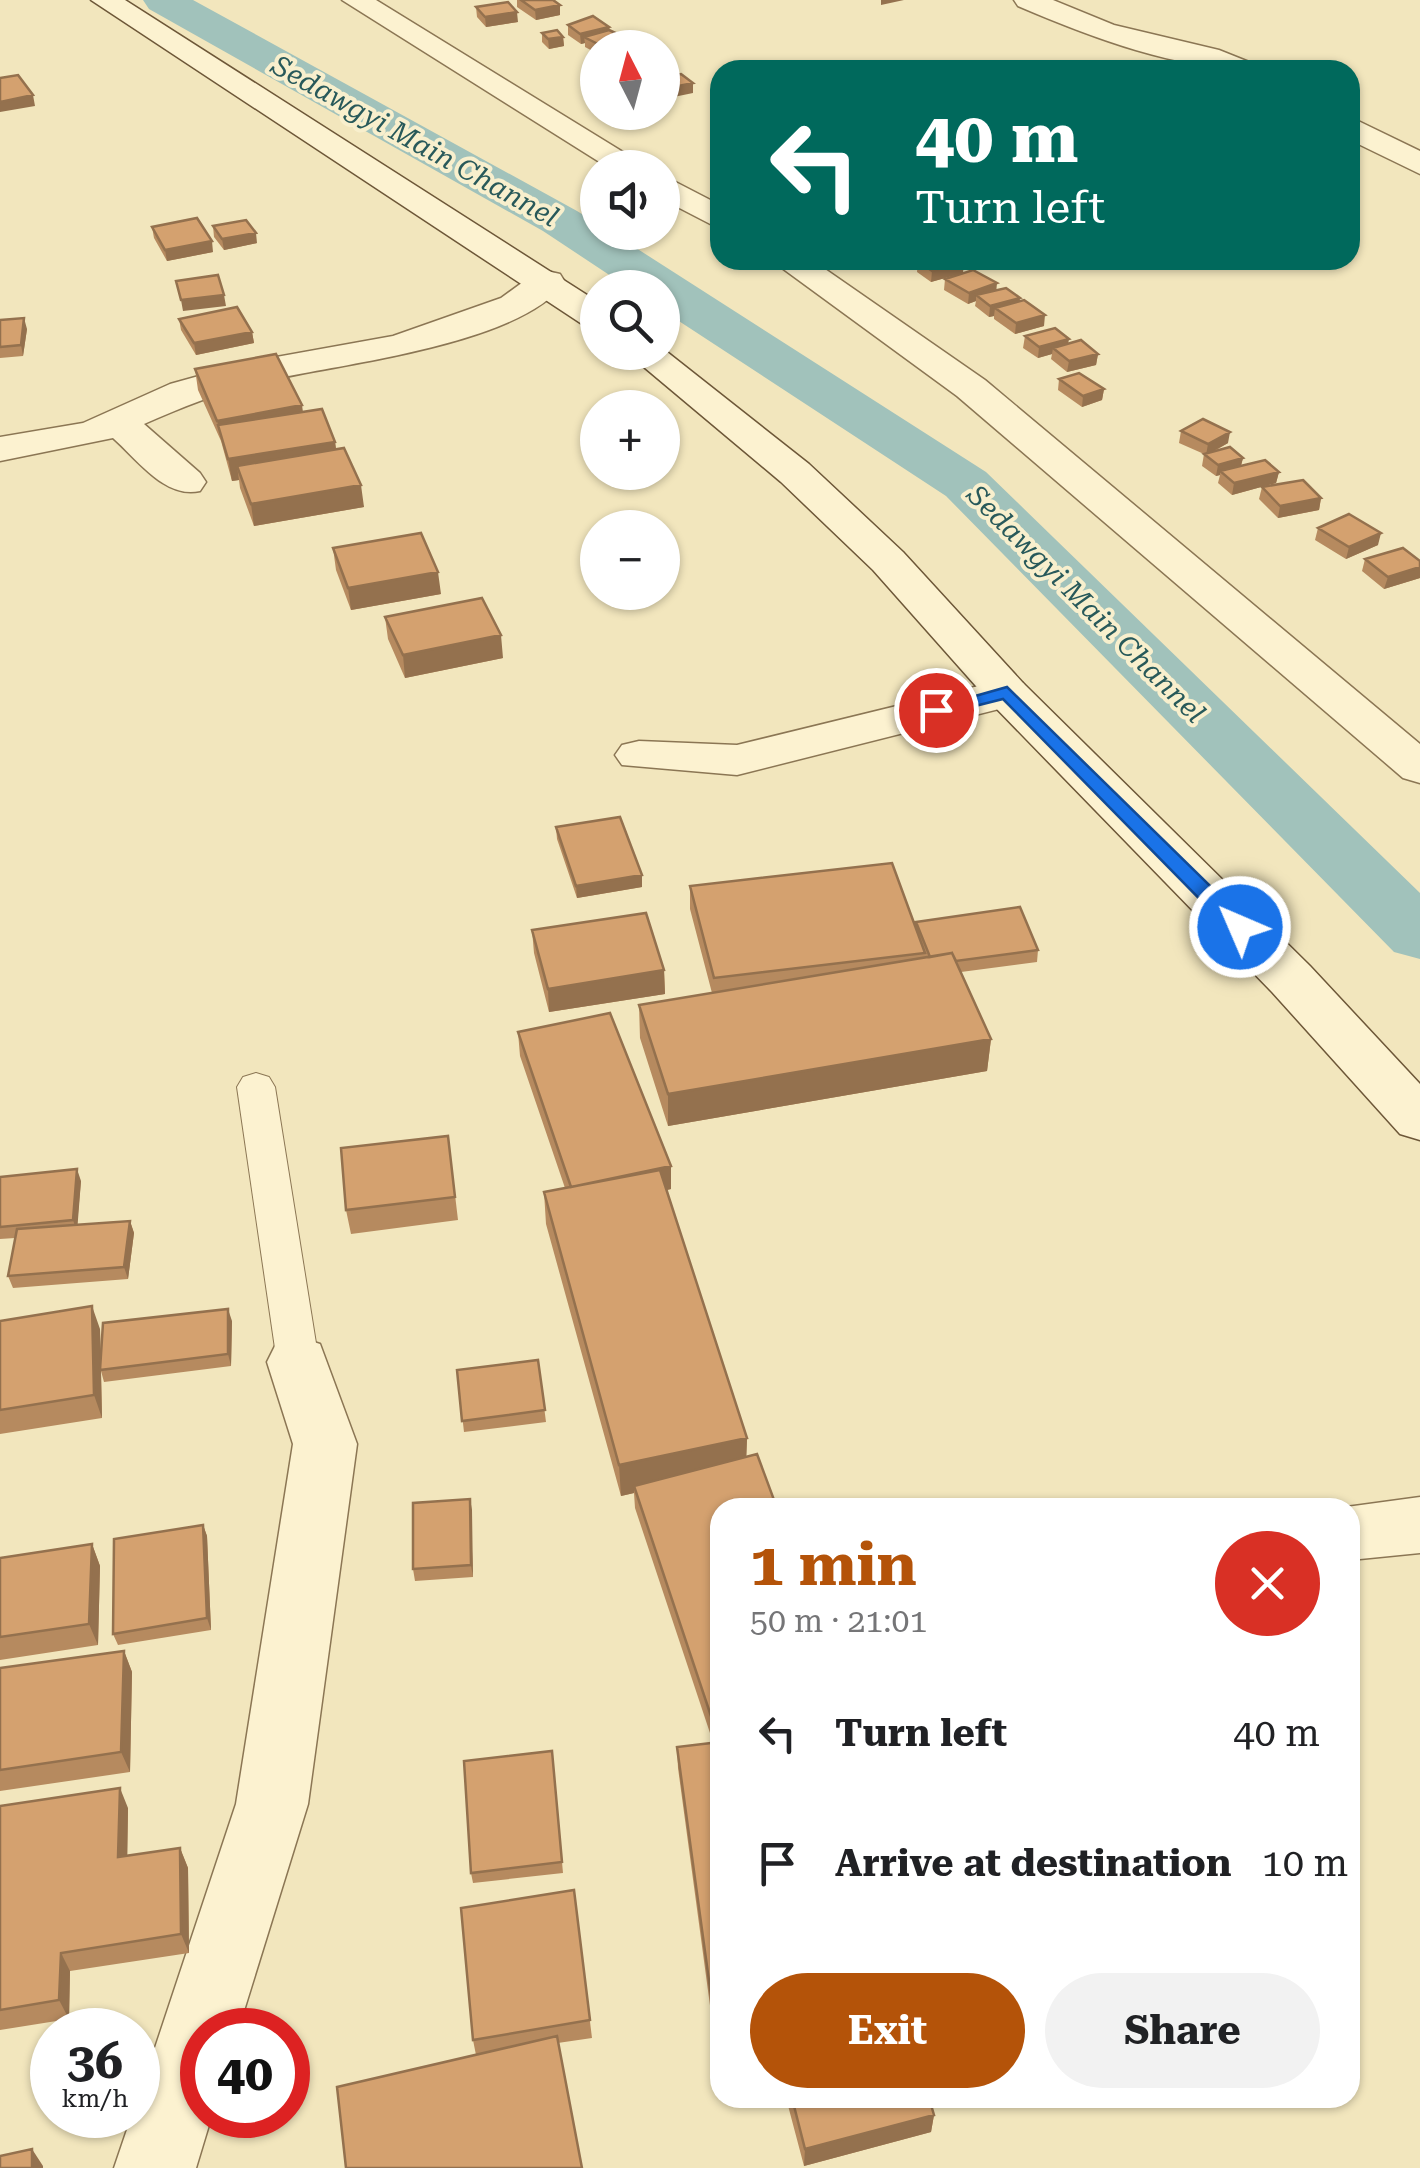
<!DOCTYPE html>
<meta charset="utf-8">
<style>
body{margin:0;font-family:"Roboto Serif",serif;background:#f2f2f2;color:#202124;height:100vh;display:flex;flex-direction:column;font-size:38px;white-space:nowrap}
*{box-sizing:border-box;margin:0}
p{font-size:32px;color:#757577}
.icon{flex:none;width:55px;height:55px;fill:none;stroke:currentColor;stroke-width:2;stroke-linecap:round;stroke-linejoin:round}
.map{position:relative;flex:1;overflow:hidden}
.drawer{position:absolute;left:710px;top:1498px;width:650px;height:610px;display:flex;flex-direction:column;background:#fff;border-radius:30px;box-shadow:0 2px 8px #0004}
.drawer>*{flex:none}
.top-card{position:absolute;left:710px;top:60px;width:650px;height:210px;border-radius:30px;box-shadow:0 2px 8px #0004;background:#00695c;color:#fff;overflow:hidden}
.needle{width:65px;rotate:354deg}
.tools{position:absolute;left:580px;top:30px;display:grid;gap:20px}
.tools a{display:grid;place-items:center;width:100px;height:100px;border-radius:50%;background:#fff;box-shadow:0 2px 8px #0004;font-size:50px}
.speed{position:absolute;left:30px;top:2008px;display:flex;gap:20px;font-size:50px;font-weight:700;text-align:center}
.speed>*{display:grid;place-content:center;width:130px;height:130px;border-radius:50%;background:#fff;box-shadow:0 2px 8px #0004;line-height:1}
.speed small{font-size:25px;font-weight:400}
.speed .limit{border:15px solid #d22;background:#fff;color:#111}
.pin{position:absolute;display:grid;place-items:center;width:85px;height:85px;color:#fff;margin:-42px;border:5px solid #fff;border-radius:50%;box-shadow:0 2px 10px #0007}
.me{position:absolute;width:110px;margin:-55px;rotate:315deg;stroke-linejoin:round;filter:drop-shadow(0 0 8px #0008)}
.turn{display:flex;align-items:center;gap:35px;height:210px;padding:0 40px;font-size:45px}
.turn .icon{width:130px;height:130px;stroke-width:2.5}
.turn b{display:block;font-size:70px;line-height:85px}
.round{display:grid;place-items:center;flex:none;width:105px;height:105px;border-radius:52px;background:#f2f2f2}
.headline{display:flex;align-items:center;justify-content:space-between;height:170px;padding:0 40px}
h1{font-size:60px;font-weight:700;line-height:75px;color:#b45309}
.cta{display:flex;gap:20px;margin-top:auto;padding:20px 40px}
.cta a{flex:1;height:115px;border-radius:60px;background:#b45309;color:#fff;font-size:40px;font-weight:700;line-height:115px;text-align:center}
.cta a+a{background:#f2f2f2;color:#202124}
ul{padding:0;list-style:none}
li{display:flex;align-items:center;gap:30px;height:130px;padding:0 40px}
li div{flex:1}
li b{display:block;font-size:38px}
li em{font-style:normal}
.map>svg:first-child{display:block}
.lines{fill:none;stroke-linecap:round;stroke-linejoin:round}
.canal{fill:#a1c2bb;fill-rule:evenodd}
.lane-casing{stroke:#8b7654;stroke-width:2}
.street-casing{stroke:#8b7654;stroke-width:3}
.secondary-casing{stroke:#6d5738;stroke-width:3}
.lane{fill:#fcf2d0;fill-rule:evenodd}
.street{fill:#fcf2d0;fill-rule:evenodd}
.secondary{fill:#fcf2d0;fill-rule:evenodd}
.wall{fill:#b68a5f}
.shaded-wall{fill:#94714e}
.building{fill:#d4a16f;stroke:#94714e;stroke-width:2.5}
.route{fill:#1a73e8;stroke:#114b97;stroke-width:2.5}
.labels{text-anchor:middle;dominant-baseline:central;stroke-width:8;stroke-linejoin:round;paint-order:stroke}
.far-water-label{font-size:28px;font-style:italic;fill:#28595a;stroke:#f8efcd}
</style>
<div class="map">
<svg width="1420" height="2168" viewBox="0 0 1420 2168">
<rect width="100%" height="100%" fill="#f2e6bd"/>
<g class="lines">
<path class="canal" d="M 143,0 L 193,0 L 577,211 L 598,224 L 598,232 L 611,232 L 986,472 L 1420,893 L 1420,959 L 1394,952 L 946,496 L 662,310 L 662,288 L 629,288 L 543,231 L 149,9 Z"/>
<defs>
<path id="lane" d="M 256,1073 L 269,1077 L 275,1087 L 319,1362 L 313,1374 L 298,1379 L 283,1374 L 277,1362 L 237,1087 L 243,1077 Z"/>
<path id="street" d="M 342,0 L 376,0 L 649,168 L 609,168 Z
M 1014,0 L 1053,0 L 1114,25 L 1219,50 L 1254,64 L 1258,70 C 1177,70 1093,38 1018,6 Z
M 1350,117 L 1420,151 L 1420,174 L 1350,140 Z
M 662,175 L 720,205 L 720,229 L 662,199 Z
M 771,260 L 812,260 L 985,380 L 1420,744 L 1420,783 L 1403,778 L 957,396 Z
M 547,271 L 560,274 L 565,282 C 521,345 338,364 266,381 C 223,391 184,406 144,424 L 200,473 L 206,482 L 200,491 C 165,499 138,460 113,438 L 0,461 L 0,437 L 83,423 L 170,384 L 249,362 L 393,336 L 501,298 L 534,274 Z
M 1007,679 L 1023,683 L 1030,693 L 1023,703 L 737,775 L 622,765 L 615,755 L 622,745 L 639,741 L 737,745 Z
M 298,1337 L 320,1344 L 357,1444 L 308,1804 L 238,2030 L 202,2030 L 202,2115 L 212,2115 L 196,2168 L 114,2168 L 132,2115 L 138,2115 L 138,2099 L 236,1804 L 293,1444 L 267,1362 L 276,1344 Z
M 1420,1497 L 1420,1553 L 1350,1560 L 1350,1508 L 1339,1508 Z"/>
<path id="secondary" d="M 91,0 L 125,0 L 598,302 L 598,329 L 585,326 Z
M 662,348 L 809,464 L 903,552 L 1023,683 L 1310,966 L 1420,1084 L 1420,1140 L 1400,1134 L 1272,992 L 991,703 L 873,570 L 781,482 L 626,352 L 662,352 Z"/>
</defs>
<use href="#lane" class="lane-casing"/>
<use href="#street" class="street-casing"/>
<use href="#secondary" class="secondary-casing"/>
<use href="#lane" class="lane"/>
<use href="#street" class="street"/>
<use href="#secondary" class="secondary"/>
</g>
<path class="wall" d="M 517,0 L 553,0 L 560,5 L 560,15 L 536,20 L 517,7 Z
M 476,7 L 518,22 L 486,27 L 477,17 Z
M 568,25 L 609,27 L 610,30 L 624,47 L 598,48 L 598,54 L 585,47 L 585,43 L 581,44 L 568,35 Z
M 542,33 L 563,37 L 564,46 L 549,49 L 542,42 Z
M 213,226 L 257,243 L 224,250 L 214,237 Z
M 152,227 L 213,252 L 167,261 L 154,238 Z
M 918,261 L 963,273 L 1020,301 L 1044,326 L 1015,334 L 994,319 L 994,316 L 989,317 L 975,306 L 976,301 L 968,304 L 944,290 L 945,279 L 962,273 L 931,282 L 917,272 Z
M 179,319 L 252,332 L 254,343 L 196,355 L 181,330 Z
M 0,320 L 27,329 L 23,356 L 0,358 Z
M 1025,336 L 1068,344 L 1098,354 L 1096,365 L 1067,372 L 1051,359 L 1052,354 L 1038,358 L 1023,348 Z
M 195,369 L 303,412 L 335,442 L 336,449 L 364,507 L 254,526 L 240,488 L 239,480 L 232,481 L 221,441 L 198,390 Z
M 1059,379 L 1104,389 L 1102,400 L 1082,407 L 1058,390 Z
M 1181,431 L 1228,443 L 1213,452 L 1243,458 L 1241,466 L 1279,472 L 1276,483 L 1232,495 L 1218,483 L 1220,475 L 1216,476 L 1202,466 L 1204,454 L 1179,443 Z
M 1262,487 L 1321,498 L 1319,510 L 1278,518 L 1259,499 Z
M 1318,528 L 1378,545 L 1346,559 L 1315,540 Z
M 333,548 L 441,594 L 351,610 L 336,570 Z
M 1365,559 L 1420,561 L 1420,578 L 1384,589 L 1362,571 Z
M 385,617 L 503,658 L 405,678 L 388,639 Z
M 556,827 L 642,875 L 642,887 L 577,898 L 557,839 Z
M 690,886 L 916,928 L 916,922 L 1038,950 L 1037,962 L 961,972 L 991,1039 L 987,1071 L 668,1126 L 640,1038 L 639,1005 L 712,993 L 690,909 Z
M 532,930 L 664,970 L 665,994 L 549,1012 L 534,953 Z
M 518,1032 L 671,1166 L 671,1189 L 667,1190 L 747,1438 L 746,1457 L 712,1739 L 635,1508 L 634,1493 L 621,1496 L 546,1224 L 544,1192 L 565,1188 L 520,1056 Z
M 448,1136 L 458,1220 L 351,1234 L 346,1210 Z
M 0,1177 L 81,1181 L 77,1225 L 130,1221 L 134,1233 L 128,1279 L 13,1288 L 8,1276 L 15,1238 L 0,1239 Z
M 0,1321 L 100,1329 L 101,1365 L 232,1321 L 231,1366 L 104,1382 L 101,1371 L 102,1418 L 0,1434 Z
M 538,1360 L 546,1422 L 464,1432 L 457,1370 Z
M 470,1499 L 473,1577 L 415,1581 L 413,1569 Z
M 203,1525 L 207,1536 L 211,1630 L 118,1645 L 113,1634 Z
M 92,1544 L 100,1566 L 98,1645 L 0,1660 L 0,1558 Z
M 124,1651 L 132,1672 L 130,1772 L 0,1791 L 0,1668 Z
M 720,1742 L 720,2049 L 716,2050 L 678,1768 L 677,1747 Z
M 552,1751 L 563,1873 L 473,1883 L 471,1873 Z
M 0,1806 L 128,1808 L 127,1856 L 180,1848 L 188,1868 L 189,1953 L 70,1971 L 69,2019 L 0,2030 Z
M 574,1890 L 592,2038 L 476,2055 L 473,2040 Z
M 786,2098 L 929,2098 L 934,2115 L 931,2132 L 804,2166 Z"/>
<path class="shaded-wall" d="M 881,0 L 904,0 L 881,5 Z
M 560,5 L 560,15 L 536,20 L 535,10 Z
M 517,12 L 518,22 L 486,27 L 485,17 Z
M 609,27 L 610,37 L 584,37 L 585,43 L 581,44 L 580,34 Z
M 563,37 L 564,46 L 549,49 L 548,39 Z
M 624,37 L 624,47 L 598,48 L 598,44 Z
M 693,83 L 693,93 L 664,99 L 664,89 Z
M 33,95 L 35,106 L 0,112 L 0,102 Z
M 256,233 L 257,243 L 224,250 L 222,239 Z
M 212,241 L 213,252 L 167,261 L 165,250 Z
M 964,262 L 963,273 L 931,282 L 932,271 Z
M 997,283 L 996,294 L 976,295 L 976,301 L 968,304 L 969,293 Z
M 224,295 L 226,306 L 183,311 L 181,300 Z
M 1020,298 L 1019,309 L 995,308 L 994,316 L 989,317 L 990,306 Z
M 1045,315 L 1044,326 L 1015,334 L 1016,323 Z
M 24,318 L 27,329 L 23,356 L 21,345 Z
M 252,332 L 254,343 L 196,355 L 194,343 Z
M 1069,339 L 1067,350 L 1053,348 L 1052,354 L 1038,358 L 1039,347 Z
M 1098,354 L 1096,365 L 1067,372 L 1069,361 Z
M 1104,389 L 1102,400 L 1082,407 L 1083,396 Z
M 302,405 L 305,427 L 219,428 L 217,421 Z
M 1230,432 L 1228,443 L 1206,455 L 1208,444 Z
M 335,442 L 338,463 L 237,466 L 239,480 L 232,481 L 228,459 Z
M 1243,458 L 1240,469 L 1220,471 L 1220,475 L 1216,476 L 1218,465 Z
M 1279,472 L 1276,483 L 1232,495 L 1234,483 Z
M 361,485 L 364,507 L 254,526 L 251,504 Z
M 1321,498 L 1319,510 L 1278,518 L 1280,506 Z
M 1381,533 L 1378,545 L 1346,559 L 1349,547 Z
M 1420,567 L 1420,578 L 1384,589 L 1388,577 Z
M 438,572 L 441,594 L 351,610 L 348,588 Z
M 501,635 L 503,658 L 405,678 L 403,655 Z
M 642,875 L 642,887 L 577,898 L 576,886 Z
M 664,970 L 665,994 L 549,1012 L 548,989 Z
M 991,1039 L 987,1071 L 668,1126 L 668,1094 Z
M 671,1166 L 671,1189 L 573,1211 L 572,1188 Z
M 77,1169 L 81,1181 L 77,1232 L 73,1220 Z
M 130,1221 L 134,1233 L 128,1279 L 124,1267 Z
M 92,1306 L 100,1329 L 102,1418 L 94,1395 Z
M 228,1309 L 232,1321 L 231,1366 L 228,1354 Z
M 747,1438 L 746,1469 L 634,1486 L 634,1493 L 621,1496 L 619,1465 Z
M 470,1499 L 472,1510 L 473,1577 L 471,1565 Z
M 203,1525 L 207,1536 L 211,1630 L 207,1618 Z
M 92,1544 L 100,1566 L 98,1645 L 89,1624 Z
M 124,1651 L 132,1672 L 130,1772 L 121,1752 Z
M 720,1716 L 720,1737 L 712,1739 L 712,1719 Z
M 120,1788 L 128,1808 L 127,1877 L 118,1857 Z
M 180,1848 L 188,1868 L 189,1953 L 181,1934 Z
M 61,1953 L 70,1971 L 69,2019 L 59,2000 Z
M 934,2115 L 931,2132 L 804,2166 L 805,2149 Z
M 32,2149 L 43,2166 L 43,2168 L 32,2168 Z"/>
<path class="building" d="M 521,0 L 553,0 L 560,5 L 535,10 Z
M 508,2 L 517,12 L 485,17 L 476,7 Z
M 593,16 L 609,27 L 580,34 L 568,25 Z
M 557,30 L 563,37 L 548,39 L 542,33 Z
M 609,30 L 624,37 L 598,44 L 584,37 Z
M 681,74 L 693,83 L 664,89 L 662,88 L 662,77 Z
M 18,75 L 33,95 L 0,102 L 0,78 Z
M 197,218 L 212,241 L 165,250 L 152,227 Z
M 246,220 L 256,233 L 222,239 L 213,226 Z
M 921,260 L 961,260 L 964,262 L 932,271 L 918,261 Z
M 973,270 L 997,283 L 969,293 L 945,279 Z
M 218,275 L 224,295 L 181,300 L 176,281 Z
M 1006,288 L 1020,298 L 990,306 L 976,295 Z
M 1024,300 L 1045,315 L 1016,323 L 995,308 Z
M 237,307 L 252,332 L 194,343 L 179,319 Z
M 24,318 L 21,345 L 0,347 L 0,320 Z
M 1055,328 L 1069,339 L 1039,347 L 1025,336 Z
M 1081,340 L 1098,354 L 1069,361 L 1053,348 Z
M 276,354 L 302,405 L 217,421 L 195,369 Z
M 1079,373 L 1104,389 L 1083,396 L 1059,379 Z
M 322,409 L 335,442 L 228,459 L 218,425 Z
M 1203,419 L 1230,432 L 1208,444 L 1181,431 Z
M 1230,447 L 1243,458 L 1218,465 L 1204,454 Z
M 344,448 L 361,485 L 251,504 L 237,466 Z
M 1265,460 L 1279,472 L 1234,483 L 1220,471 Z
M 1303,480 L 1321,498 L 1280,506 L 1262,487 Z
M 1349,514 L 1381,533 L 1349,547 L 1318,528 Z
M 421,533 L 438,572 L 348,588 L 333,548 Z
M 1403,548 L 1420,561 L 1420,567 L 1388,577 L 1365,559 Z
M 482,598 L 501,635 L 403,655 L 385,617 Z
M 620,817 L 642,875 L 576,886 L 556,827 Z
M 892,863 L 925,953 L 714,978 L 690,886 Z
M 1020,907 L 1038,950 L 956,961 L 952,953 L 930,957 L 916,922 Z
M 646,913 L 664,970 L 548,989 L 532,930 Z
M 952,953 L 991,1039 L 668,1094 L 639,1005 Z
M 610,1013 L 671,1166 L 571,1187 L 518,1032 Z
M 448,1136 L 455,1197 L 346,1210 L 341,1148 Z
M 77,1169 L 73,1220 L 0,1227 L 0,1177 Z
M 660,1170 L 747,1438 L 619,1465 L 544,1192 Z
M 130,1221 L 124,1267 L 8,1276 L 17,1229 Z
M 92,1306 L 94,1395 L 0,1410 L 0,1321 Z
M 228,1309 L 228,1354 L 100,1370 L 103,1323 Z
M 538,1360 L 545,1410 L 462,1421 L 457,1370 Z
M 757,1454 L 777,1508 L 720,1508 L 720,1716 L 712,1719 L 634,1486 Z
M 470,1499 L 471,1565 L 413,1569 L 413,1503 Z
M 203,1525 L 207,1618 L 113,1634 L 114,1539 Z
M 92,1544 L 89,1624 L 0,1637 L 0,1558 Z
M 124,1651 L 121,1752 L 0,1770 L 0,1668 Z
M 720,1742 L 720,2031 L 716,2032 L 677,1747 Z
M 552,1751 L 562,1862 L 471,1873 L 464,1761 Z
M 120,1788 L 118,1857 L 180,1848 L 181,1934 L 61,1953 L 59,2000 L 0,2010 L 0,1806 Z
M 574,1890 L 590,2020 L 473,2040 L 461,1908 Z
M 557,2036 L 582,2168 L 346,2168 L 337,2087 Z
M 792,2098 L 929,2098 L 934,2115 L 805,2149 Z
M 32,2149 L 32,2168 L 0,2168 L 0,2156 Z"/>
<path class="route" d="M 1007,687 L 1247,922 L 1247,932 L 1232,932 L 1003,699 L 936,716 L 926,710 Z"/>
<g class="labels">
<g class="far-water-label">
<text transform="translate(415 141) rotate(29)">Sedawgyi Main Channel</text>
<text transform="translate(1086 604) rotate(45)">Sedawgyi Main Channel</text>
</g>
</g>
</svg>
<div class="tools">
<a><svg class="needle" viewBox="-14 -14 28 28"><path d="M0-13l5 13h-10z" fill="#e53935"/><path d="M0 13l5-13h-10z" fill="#757577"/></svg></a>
<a><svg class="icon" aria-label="sound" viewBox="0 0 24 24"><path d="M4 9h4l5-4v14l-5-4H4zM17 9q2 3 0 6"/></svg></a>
<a><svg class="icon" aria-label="search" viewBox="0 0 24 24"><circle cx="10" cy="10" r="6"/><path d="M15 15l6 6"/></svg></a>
<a>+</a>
<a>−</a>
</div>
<div class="speed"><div>36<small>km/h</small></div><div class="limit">40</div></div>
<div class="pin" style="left:936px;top:710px;background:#d93025"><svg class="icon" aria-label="arrive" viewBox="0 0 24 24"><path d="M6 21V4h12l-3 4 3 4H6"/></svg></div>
<svg class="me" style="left:1240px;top:927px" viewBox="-20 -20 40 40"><circle r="17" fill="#1a73e8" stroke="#fff" stroke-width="3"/><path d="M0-11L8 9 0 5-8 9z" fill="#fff"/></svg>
<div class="top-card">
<div class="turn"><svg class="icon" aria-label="left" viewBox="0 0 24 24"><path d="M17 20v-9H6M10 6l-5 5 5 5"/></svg><div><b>40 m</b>Turn left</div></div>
</div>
<section class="drawer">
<div class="headline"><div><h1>1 min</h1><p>50 m · 21:01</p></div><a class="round" style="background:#d93025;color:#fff"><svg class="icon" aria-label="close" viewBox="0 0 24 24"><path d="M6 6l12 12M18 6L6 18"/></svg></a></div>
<ul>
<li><svg class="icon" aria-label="left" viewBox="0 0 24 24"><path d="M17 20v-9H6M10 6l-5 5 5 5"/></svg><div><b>Turn left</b></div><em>40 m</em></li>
<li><svg class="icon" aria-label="arrive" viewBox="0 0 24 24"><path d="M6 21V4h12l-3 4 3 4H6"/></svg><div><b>Arrive at destination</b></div><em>10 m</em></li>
</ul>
<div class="cta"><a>Exit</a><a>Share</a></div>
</section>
</div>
